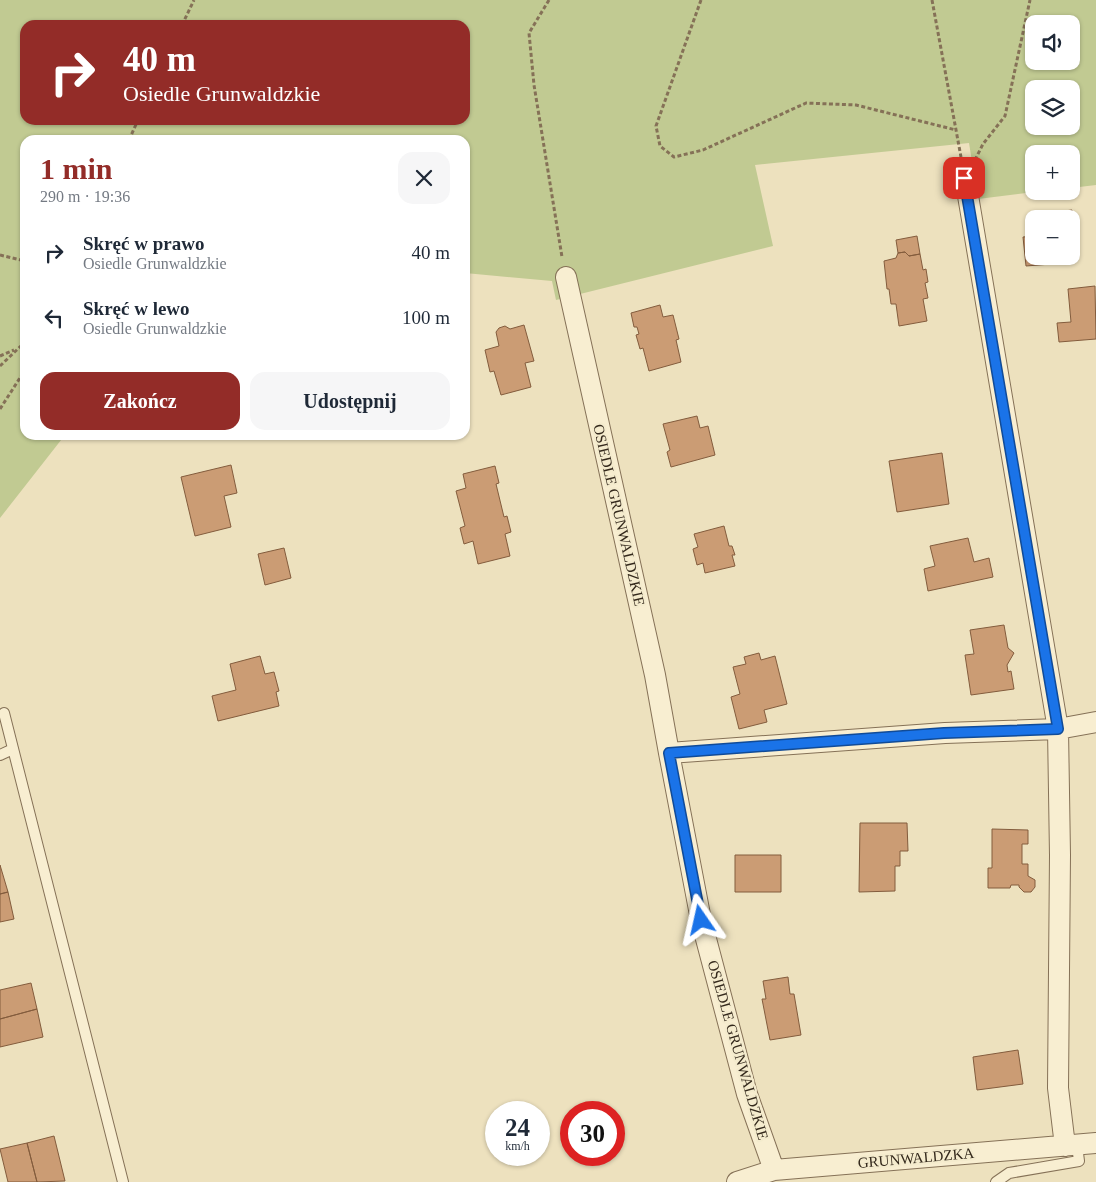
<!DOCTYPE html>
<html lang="pl">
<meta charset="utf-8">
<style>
body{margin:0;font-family:"Times New Roman",serif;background:#f6f6f7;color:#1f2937;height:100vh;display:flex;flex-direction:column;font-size:19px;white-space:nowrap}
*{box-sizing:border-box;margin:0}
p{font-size:16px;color:#747a83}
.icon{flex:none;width:28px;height:28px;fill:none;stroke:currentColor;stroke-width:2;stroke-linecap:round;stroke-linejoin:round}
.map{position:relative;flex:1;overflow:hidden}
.details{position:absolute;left:20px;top:135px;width:450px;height:305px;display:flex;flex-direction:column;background:#fff;border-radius:15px;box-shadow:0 1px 4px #0004}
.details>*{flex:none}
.guide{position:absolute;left:20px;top:20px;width:450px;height:105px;border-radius:15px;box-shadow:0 1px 4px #0004;background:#932c28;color:#fff;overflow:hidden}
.controls{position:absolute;left:1025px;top:15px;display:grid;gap:10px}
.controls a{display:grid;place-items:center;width:55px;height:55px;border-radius:10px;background:#fff;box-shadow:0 1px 4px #0004;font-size:25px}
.speed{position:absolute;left:485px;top:1101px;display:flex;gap:10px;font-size:25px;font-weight:700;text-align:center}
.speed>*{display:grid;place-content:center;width:65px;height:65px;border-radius:50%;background:#fff;box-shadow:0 1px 4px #0004;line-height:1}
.speed small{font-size:12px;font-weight:400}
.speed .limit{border:8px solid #d22;background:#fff;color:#111}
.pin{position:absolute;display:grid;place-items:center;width:42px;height:42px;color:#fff;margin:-21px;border-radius:10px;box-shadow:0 2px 8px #0006}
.me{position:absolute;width:55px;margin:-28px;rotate:349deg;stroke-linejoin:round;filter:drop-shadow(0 0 4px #0008)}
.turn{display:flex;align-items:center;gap:18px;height:105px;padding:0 20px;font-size:22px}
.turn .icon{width:65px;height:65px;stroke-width:2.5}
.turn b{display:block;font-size:35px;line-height:42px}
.round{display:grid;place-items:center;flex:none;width:52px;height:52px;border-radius:15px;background:#f6f6f7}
.summary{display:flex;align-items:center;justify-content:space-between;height:85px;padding:0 20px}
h1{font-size:30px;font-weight:600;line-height:38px;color:#932c28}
.action{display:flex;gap:10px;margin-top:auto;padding:10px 20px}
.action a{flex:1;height:58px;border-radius:15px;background:#932c28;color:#fff;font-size:20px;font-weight:600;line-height:58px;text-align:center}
.action a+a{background:#f6f6f7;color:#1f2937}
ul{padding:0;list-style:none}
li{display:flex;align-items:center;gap:15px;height:65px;padding:0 20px}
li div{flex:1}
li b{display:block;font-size:19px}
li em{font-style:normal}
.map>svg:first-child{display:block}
.green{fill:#c1ca92;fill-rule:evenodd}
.building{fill:#cb9c74;stroke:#835c3d}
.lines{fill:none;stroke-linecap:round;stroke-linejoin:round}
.lane-casing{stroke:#857157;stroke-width:12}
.street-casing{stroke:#857157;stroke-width:22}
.path{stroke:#857157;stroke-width:3;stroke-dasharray:4 2.5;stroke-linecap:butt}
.lane{stroke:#f8eed1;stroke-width:10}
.street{stroke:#f8eed1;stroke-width:20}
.route-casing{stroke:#114b97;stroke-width:12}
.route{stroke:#1a73e8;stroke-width:9}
.labels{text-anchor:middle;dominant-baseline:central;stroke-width:4.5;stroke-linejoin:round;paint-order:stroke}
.street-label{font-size:15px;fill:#34291c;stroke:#f4ebcd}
</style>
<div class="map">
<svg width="1096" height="1182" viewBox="0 0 1096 1182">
<rect width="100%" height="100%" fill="#ede1be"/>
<path class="green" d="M 0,0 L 1096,0 L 1096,185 L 1071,188 L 1071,154 L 1034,154 L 1034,191 L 1042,191 L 978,199 L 969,143 L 755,165 L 773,246 L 556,300 L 552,281 L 465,273 L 465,140 L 25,140 L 25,435 L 65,435 L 0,518 ZM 1034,24 L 1071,24 L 1071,61 L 1034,61 ZM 25,25 L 465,25 L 465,120 L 25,120 ZM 1034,89 L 1071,89 L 1071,126 L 1034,126 Z"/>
<path class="building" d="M 1072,210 L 1073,224 L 1077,224 L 1079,249 L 1075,250 L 1076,262 L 1026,266 L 1023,237 L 1034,236 L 1034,256 L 1071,256 L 1071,219 L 1035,219 L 1034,215 Z
M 917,236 L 920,254 L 909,256 L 905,252 L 898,253 L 896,240 Z
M 905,252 L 909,256 L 920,254 L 923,270 L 926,269 L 928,282 L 925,283 L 928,298 L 923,299 L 927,321 L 899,326 L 896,304 L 891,304 L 889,289 L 887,289 L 884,261 L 896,258 L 898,253 Z
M 1095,286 L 1096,339 L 1059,342 L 1057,323 L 1071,322 L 1068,289 Z
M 660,305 L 663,317 L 673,315 L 679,339 L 676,340 L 681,362 L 649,371 L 643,348 L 640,349 L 636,335 L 639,334 L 637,327 L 634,327 L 631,313 Z
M 524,325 L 534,361 L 525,363 L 531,387 L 501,395 L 494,371 L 490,372 L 485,350 L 499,346 L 496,332 L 499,328 L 505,326 L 510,329 Z
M 697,416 L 700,428 L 708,426 L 715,455 L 671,467 L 667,452 L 670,450 L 663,424 Z
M 942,453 L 949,504 L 897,512 L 889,461 Z
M 231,465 L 237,493 L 224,496 L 231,527 L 195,536 L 181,477 Z
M 495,466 L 499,483 L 496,484 L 504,517 L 507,516 L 511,532 L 505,534 L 510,556 L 478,564 L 473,541 L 464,544 L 460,528 L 465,526 L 456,491 L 466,488 L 463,474 Z
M 724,526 L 729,546 L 732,546 L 735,555 L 732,555 L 735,566 L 705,573 L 703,563 L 697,565 L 693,549 L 698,547 L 694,534 Z
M 968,538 L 974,562 L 989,558 L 993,577 L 928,591 L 924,569 L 935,566 L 930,546 Z
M 284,548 L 291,578 L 265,585 L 258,554 Z
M 1004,625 L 1008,648 L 1014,653 L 1007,665 L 1008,672 L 1011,671 L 1014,689 L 971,695 L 965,655 L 974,654 L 970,630 Z
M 759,653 L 761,660 L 775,656 L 787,704 L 764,710 L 767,722 L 739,729 L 731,697 L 740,694 L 733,667 L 746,664 L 744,657 Z
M 260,656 L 265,674 L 274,672 L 279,691 L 276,692 L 279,706 L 218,721 L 212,696 L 236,690 L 230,664 Z
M 860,823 L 907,823 L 908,851 L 900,851 L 900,866 L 895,866 L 895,891 L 859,892 Z
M 992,829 L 1028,830 L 1028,844 L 1022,844 L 1022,864 L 1028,864 L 1028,876 L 1035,880 L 1035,887 L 1031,892 L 1024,892 L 1019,887 L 1019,885 L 1011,885 L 1010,888 L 988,888 L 988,868 L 992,868 Z
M 735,855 L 781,855 L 781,892 L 735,892 Z
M 0,865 L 8,892 L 0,894 Z
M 8,892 L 14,919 L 0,922 L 0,894 Z
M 788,977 L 790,994 L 794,994 L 801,1035 L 770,1040 L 762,999 L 766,999 L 763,981 Z
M 31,983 L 37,1009 L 0,1019 L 0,990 Z
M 37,1009 L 43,1037 L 0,1047 L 0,1019 Z
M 1018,1050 L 1023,1084 L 977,1090 L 973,1057 Z
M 54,1136 L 65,1181 L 37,1182 L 27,1143 Z
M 27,1143 L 37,1182 L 8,1182 L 0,1149 Z"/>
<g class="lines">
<defs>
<path id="lane" d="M 4,713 L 123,1182
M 0,755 L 13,749
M 996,1182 L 1009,1173 L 1079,1161 L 1077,1145"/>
<path id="street" d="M 965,178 L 1058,729 L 1060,855 L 1058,1088 L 1065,1146
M 566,277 L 655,675 L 669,753 L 945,733 L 1058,729 L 1096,722
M 669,753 L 701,920 L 747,1094 L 774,1170
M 737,1182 L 774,1170 L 1096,1143"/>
</defs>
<use href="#lane" class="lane-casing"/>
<use href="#street" class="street-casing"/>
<path class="path" d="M 549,0 L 529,33 L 534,85 L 562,257
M 701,0 L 656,126 L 660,146 L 674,157 L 703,150 L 806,103 L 856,105 L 956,130
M 932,0 L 961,157
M 182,25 L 194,0
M 129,140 L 138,120
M 975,160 L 983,144 L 1005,116 L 1030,0
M 0,255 L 25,261
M 0,356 L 14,350
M 0,366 L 25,342
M 0,409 L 25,370"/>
<use href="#lane" class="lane"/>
<use href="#street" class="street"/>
</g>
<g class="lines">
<defs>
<path id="route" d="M 701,920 L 669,753 L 944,733 L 1058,729 L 964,178"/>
</defs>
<use href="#route" class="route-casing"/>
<use href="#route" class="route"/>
</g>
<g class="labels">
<g class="street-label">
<text transform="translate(619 515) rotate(77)">OSIEDLE GRUNWALDZKIE</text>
<text transform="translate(738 1050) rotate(74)">OSIEDLE GRUNWALDZKIE</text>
<text transform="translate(916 1158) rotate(-5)">GRUNWALDZKA</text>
</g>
</g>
</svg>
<div class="controls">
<a><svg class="icon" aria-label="sound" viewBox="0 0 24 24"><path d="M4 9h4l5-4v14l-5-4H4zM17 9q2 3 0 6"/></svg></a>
<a><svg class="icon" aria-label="layers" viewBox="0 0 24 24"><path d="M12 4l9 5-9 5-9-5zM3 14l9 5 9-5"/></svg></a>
<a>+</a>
<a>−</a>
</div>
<div class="speed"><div>24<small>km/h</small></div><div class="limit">30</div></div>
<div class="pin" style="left:964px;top:178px;background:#d93025"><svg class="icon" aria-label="arrive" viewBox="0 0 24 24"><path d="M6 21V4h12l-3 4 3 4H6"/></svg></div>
<svg class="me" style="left:701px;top:920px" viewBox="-20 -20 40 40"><path d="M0-17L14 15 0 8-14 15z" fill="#1a73e8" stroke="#fff" stroke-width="4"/></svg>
<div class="guide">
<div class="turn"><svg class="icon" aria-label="right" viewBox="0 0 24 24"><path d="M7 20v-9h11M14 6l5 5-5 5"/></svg><div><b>40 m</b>Osiedle Grunwaldzkie</div></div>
</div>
<section class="details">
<div class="summary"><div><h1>1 min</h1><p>290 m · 19:36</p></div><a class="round"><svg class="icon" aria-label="close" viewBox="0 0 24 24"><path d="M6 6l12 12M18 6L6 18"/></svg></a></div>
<ul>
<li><svg class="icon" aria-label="right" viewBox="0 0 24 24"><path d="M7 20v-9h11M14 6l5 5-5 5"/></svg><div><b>Skręć w prawo</b><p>Osiedle Grunwaldzkie</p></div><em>40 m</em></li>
<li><svg class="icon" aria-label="left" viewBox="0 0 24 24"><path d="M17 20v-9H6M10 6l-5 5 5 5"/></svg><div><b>Skręć w lewo</b><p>Osiedle Grunwaldzkie</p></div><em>100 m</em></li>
</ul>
<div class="action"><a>Zakończ</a><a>Udostępnij</a></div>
</section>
</div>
